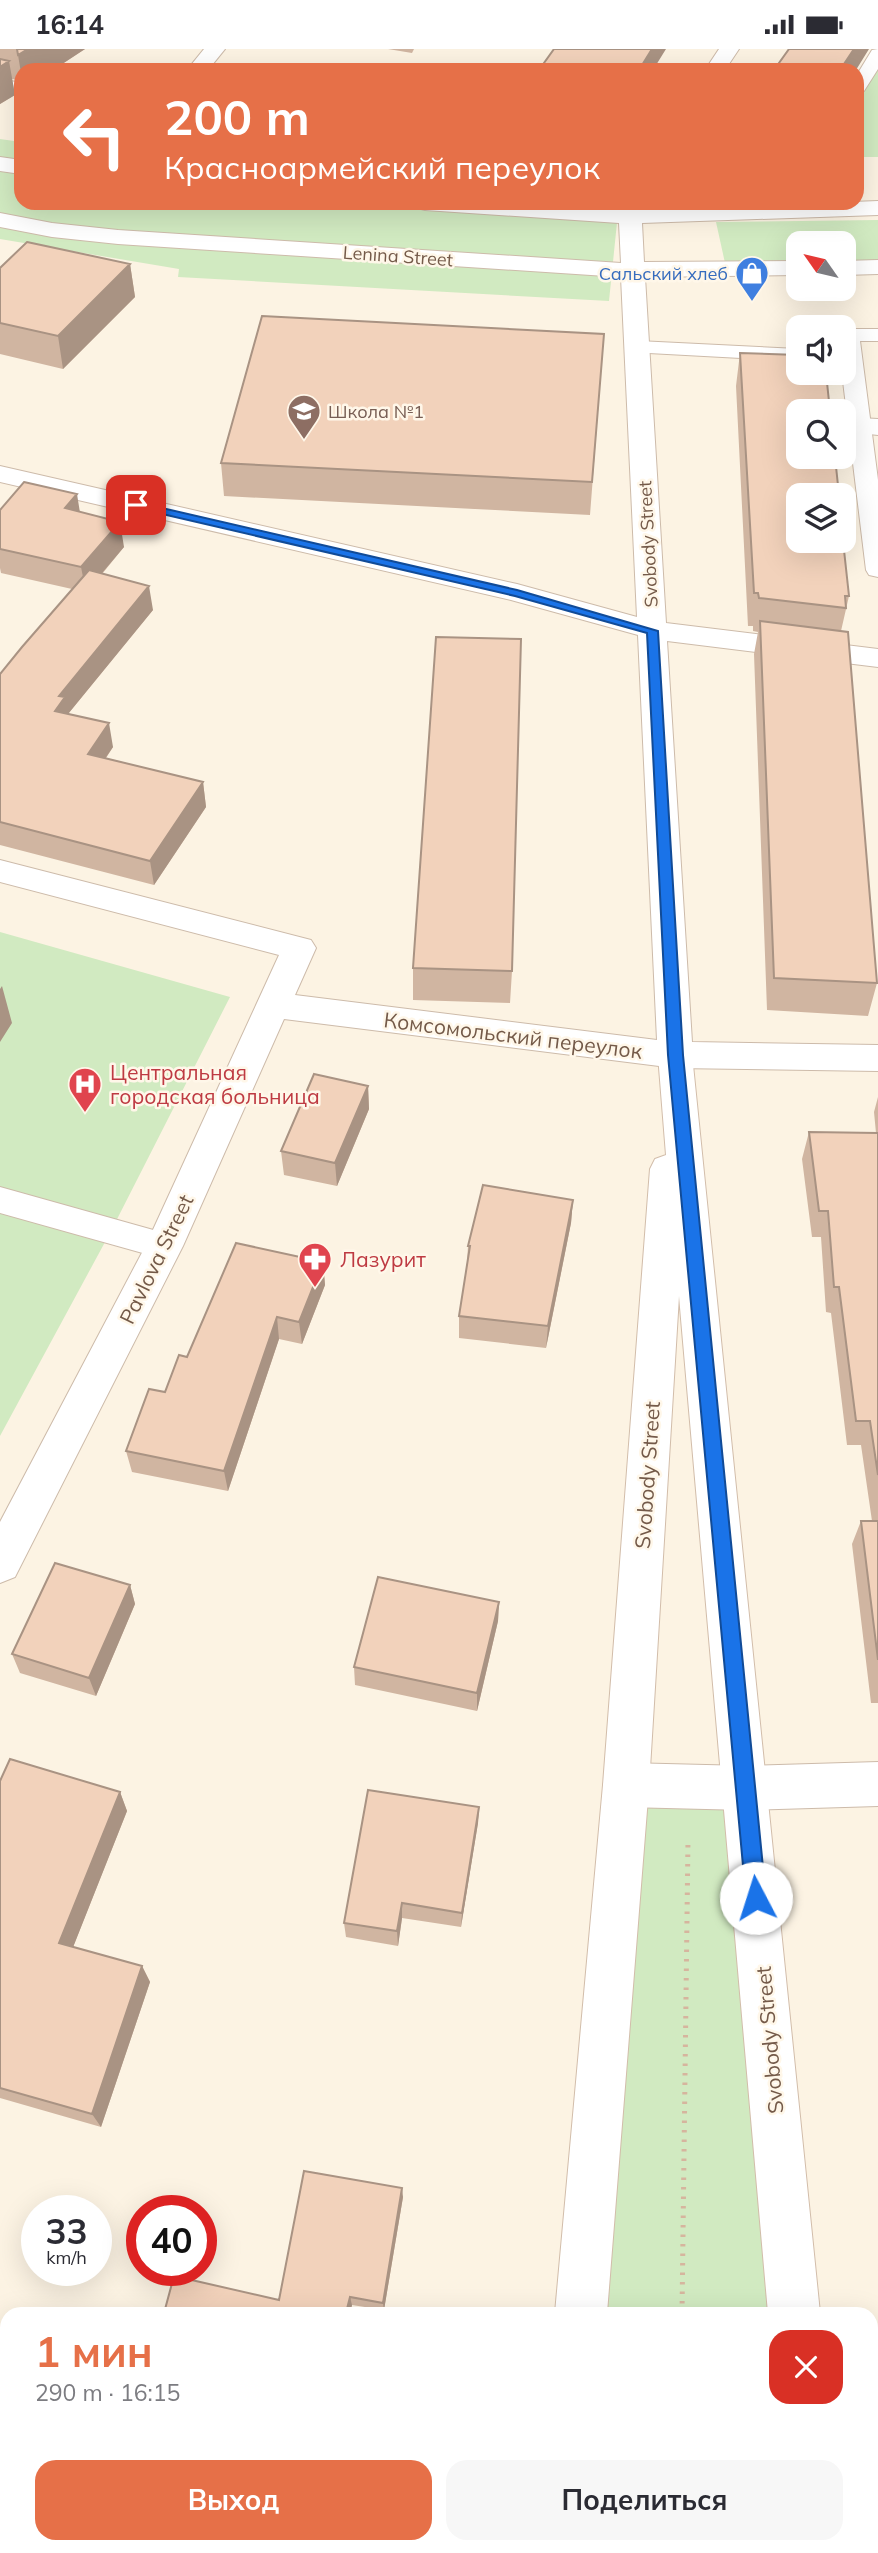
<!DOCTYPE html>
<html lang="ru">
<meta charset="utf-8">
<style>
body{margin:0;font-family:Mulish,sans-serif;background:#f7f7f7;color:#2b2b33;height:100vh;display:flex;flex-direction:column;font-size:26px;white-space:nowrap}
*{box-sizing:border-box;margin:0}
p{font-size:23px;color:#7c7c81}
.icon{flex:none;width:38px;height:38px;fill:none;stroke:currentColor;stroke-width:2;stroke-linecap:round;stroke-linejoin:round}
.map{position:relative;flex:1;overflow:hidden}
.details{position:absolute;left:0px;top:2258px;width:878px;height:247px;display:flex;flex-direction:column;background:#fff;border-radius:21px 21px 0 0;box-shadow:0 7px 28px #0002}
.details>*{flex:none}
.banner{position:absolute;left:14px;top:14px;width:850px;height:147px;border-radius:21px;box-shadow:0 7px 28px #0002;background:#e67048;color:#fff;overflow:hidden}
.needle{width:46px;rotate:304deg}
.buttons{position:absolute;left:786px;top:182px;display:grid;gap:14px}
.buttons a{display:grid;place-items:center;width:70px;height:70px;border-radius:14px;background:#fff;box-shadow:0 7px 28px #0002;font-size:35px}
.speed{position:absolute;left:21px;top:2146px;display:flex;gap:14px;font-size:35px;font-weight:700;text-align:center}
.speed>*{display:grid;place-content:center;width:91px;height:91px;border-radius:50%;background:#fff;box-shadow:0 7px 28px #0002;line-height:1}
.speed small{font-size:18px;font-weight:400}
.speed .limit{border:10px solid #d22;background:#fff;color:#111}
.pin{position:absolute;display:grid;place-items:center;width:60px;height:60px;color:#fff;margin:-30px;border-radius:14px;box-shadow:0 4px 10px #0006}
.me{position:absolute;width:77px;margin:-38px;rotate:355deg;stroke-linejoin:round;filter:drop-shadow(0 0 5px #0008)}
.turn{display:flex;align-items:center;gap:24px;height:147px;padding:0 35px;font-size:32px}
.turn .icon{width:91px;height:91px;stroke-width:2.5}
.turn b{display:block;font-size:49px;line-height:60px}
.round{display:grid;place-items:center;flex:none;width:74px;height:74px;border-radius:21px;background:#f7f7f7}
.head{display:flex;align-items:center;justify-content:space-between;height:119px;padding:0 35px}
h1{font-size:42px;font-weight:700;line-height:52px;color:#e67048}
.button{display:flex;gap:14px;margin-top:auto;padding:14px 35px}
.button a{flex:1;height:80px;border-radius:21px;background:#e67048;color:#fff;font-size:28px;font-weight:700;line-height:80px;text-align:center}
.button a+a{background:#f7f7f7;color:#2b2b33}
.status{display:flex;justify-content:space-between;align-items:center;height:49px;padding:0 35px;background:#fff;direction:ltr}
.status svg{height:19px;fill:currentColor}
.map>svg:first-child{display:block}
.green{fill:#d1eac1}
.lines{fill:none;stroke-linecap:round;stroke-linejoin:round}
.lane-casing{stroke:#cdbbaa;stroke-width:2}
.street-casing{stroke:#cdbbaa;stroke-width:2}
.secondary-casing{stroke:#d2bdaa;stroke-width:2}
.path{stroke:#d6b59e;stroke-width:5;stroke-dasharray:2.5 7;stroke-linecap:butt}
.lane{fill:#fff;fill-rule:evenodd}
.street{fill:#fff;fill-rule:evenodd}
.secondary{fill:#fff;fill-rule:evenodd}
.wall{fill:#d0b5a1}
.shaded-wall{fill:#a99383}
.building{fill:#f2d2bb;stroke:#a99383;stroke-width:2}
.route{fill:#1a73e8;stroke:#114b97;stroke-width:2}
.labels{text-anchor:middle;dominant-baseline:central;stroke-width:5;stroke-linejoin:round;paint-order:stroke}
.far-street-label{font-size:18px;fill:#745a49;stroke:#fff7e9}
.far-shop-label{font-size:18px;fill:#366cbe;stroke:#fff7e9;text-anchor:end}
.far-education-label{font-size:18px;fill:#785e54;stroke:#fff7e9;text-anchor:start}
.street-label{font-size:21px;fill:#745a49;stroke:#fff7e9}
.health-label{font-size:21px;fill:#be3a42;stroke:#fff7e9;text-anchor:start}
</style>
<div class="status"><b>16:14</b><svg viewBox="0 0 49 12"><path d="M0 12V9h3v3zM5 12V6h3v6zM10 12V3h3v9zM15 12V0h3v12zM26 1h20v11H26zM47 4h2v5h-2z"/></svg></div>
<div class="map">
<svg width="878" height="2504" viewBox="0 0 878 2504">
<rect width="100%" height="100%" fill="#fcf3e3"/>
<path class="green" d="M 878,5 L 878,108 L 858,108 L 858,38 Z
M 0,90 L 21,93 L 21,154 L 619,154 L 609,252 L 178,228 L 179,220 L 0,190 Z
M 878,171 L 878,212 L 844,212 L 844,194 L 798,194 L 798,213 L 725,214 L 716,173 Z
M 0,883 L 230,948 L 111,1182 L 0,1387 Z
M 626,1736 L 746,1739 L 794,2264 L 581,2264 Z
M 561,2497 L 815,2497 L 815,2504 L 560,2504 Z"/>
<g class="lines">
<defs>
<path id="lane" d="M 878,0 L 878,20 L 864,42 L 858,43 L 858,24 L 872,1 Z
M 0,30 L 21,34 L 21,44 L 0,40 Z
M 848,280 L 878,280 L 878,292 L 860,292 L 878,431 L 878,528 L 869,526 L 866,521 L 842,324 L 844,281 Z
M 638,292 L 798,300 L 798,312 L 630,303 L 627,298 L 630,293 Z
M 0,1138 L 164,1184 L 176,1188 L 180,1197 L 176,1206 L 164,1210 L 0,1164 Z"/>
<path id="street" d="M 204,0 L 225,0 L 208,21 L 187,21 Z
M 719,0 L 739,0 L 725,21 L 705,21 Z
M 0,108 L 21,111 L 21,125 L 0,122 Z
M 878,152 L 878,166 L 642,174 L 644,213 L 798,212 L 798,226 L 645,228 L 666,574 L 878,600 L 878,618 L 667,592 L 692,993 L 878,996 L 878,1022 L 675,1019 L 284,970 L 183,1197 L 15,1528 L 0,1534 L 0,1473 L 146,1196 L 279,906 L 0,833 L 0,811 L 311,891 L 316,899 L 295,946 L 657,991 L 638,586 L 511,551 L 0,433 L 0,417 L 517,535 L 637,568 L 621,228 L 118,195 L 52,188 L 0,178 L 0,164 L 52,174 L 118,181 L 621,214 L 619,174 L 425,161 L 417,159 L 414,154 L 526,154 L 623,161 L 627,154 L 649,154 L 646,161 Z
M 878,211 L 878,225 L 844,226 L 844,212 Z
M 860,369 L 878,370 L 878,386 L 851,383 L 847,377 L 851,371 Z
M 878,1713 L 878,1757 L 746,1761 L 626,1758 L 610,1752 L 603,1736 L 610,1720 L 626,1714 L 746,1717 Z"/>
<path id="secondary" d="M 675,993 L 687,997 L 692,1006 L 820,2264 L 768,2264 L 679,1247 L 649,1736 L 607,2264 L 555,2264 L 603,1736 L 650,1120 L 655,1110 L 666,1106 L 658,1006 L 663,997 Z
M 533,2497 L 589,2497 L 589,2504 L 533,2504 Z
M 787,2497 L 843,2497 L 843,2504 L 787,2504 Z"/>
</defs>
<use href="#lane" class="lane-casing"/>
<use href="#street" class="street-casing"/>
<use href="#secondary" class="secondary-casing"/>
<path class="path" d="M 682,2264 L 688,1790
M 680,2497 L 680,2504"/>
<use href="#lane" class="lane"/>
<use href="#street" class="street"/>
<use href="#secondary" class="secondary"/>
</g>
<path class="wall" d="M 0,0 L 85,0 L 53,21 L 21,21 L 21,31 L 12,30 L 15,46 L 0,55 Z
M 388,0 L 414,0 L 412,4 Z
M 130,215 L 135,248 L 63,320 L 0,305 L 0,219 Z
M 604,285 L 590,466 L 224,447 L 221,414 Z
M 740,304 L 849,547 L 841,582 L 877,934 L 868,967 L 767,961 L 754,605 L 758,583 L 753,582 L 753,577 L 748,577 L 736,337 Z
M 0,461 L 80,463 L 124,498 L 102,525 L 153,561 L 68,665 L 113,698 L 106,709 L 203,733 L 206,758 L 154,836 L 0,796 L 0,625 L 72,540 L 1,524 L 0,519 Z
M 413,919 L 512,922 L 510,954 L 413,951 Z
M 368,1037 L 369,1060 L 337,1137 L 284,1126 L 281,1102 Z
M 878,1048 L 878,1654 L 871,1654 L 852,1495 L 861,1472 L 872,1472 L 861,1396 L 847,1396 L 831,1264 L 826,1263 L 821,1188 L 812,1188 L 802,1110 L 809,1083 L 876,1084 L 874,1063 Z
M 573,1151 L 571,1174 L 546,1299 L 459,1289 L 459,1267 L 467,1214 L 468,1197 Z
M 323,1213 L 325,1236 L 302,1295 L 279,1290 L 228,1442 L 132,1423 L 126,1402 L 165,1343 L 187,1308 Z
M 130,1536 L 135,1555 L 96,1647 L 20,1624 L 12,1605 Z
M 499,1553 L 498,1572 L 477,1662 L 355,1636 L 354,1618 Z
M 0,1732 L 120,1743 L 127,1762 L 73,1898 L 142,1917 L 150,1933 L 101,2078 L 0,2049 Z
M 479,1758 L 478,1774 L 461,1878 L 402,1869 L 398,1897 L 346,1888 L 344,1874 Z
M 403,2148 L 384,2261 L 352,2256 L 350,2264 L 164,2264 L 279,2251 Z"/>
<path class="shaded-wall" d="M 28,0 L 85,0 L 53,21 L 21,21 L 21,24 L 18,6 Z
M 652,0 L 666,0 L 653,21 L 639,21 Z
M 854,0 L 869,0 L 856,21 L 840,21 Z
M 9,12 L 15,46 L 0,55 L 0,18 Z
M 130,215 L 135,248 L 63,320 L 58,287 Z
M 77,445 L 81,470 L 65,459 Z
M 120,473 L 124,498 L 86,543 L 81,518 Z
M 149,537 L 153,561 L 68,665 L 55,662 L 59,647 Z
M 109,674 L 113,698 L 92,729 L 88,705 Z
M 203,733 L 206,758 L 154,836 L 150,812 Z
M 2,937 L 12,974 L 0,993 L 0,940 Z
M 368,1037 L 369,1060 L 337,1137 L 335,1114 Z
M 573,1151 L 571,1174 L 546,1299 L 548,1277 Z
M 323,1213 L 325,1236 L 302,1295 L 299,1273 Z
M 277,1268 L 279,1290 L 228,1442 L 224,1422 Z
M 130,1536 L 135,1555 L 96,1647 L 89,1629 Z
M 499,1553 L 498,1572 L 477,1662 L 477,1644 Z
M 120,1743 L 127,1762 L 68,1911 L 59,1894 Z
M 479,1758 L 478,1774 L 461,1878 L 462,1864 Z
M 402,1854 L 402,1869 L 398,1897 L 397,1882 Z
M 142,1917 L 150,1933 L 101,2078 L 92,2065 Z
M 402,2139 L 403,2148 L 384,2261 L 383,2254 Z
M 350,2248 L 352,2256 L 350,2264 L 346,2264 Z"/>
<path class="building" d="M 17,0 L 28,0 L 18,6 Z
M 554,0 L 652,0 L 639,21 L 539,21 Z
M 789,0 L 854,0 L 840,21 L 774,21 Z
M 0,10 L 9,12 L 0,18 Z
M 27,193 L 130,215 L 58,287 L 0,274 L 0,219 Z
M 262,267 L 604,285 L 592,433 L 221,414 Z
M 740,304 L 798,306 L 798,324 L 826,324 L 830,362 L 798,362 L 798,408 L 835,408 L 839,446 L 798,446 L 798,492 L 843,492 L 849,547 L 845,547 L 846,559 L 759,549 L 758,544 L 754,544 Z
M 24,433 L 77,445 L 65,459 L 120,473 L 81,518 L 0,500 L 0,461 Z
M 89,521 L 149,537 L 59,647 L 65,648 L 55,662 L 109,674 L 88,705 L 203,733 L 150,812 L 0,773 L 0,625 L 22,598 Z
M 760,572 L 848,583 L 877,934 L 774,929 Z
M 436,588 L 521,590 L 512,922 L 413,919 Z
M 314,1025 L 368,1037 L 335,1114 L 281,1102 Z
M 809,1083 L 878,1084 L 878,1426 L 870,1372 L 856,1372 L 839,1238 L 834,1238 L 828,1162 L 819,1162 Z
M 483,1136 L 573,1151 L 548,1277 L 459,1267 L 470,1197 L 468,1197 Z
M 236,1194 L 323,1213 L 299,1273 L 277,1268 L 224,1422 L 126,1402 L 149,1340 L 165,1343 L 179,1306 L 187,1308 Z
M 861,1472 L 878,1472 L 878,1611 Z
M 55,1514 L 130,1536 L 89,1629 L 12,1605 Z
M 378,1528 L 499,1553 L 477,1644 L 354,1618 Z
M 10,1710 L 120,1743 L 59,1894 L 142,1917 L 92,2065 L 0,2039 L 0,1732 Z
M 368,1741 L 479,1758 L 462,1864 L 402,1854 L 397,1882 L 344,1874 Z
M 304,2122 L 402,2139 L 383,2254 L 350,2248 L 346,2264 L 164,2264 L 174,2227 L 279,2251 Z"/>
<path class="route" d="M 136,453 L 517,541 L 658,582 L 683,1006 L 766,1849 L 763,1856 L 756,1859 L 749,1856 L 746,1849 L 668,1006 L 647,584 L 515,547 L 132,458 L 132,454 Z"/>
<defs>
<symbol id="shop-pin" viewBox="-11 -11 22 30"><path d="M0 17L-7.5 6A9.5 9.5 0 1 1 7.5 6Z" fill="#3f7fe0" stroke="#fff7e9"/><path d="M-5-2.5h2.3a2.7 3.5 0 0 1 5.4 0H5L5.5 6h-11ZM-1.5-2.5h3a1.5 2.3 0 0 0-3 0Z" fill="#fff"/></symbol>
<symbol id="school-pin" viewBox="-11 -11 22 30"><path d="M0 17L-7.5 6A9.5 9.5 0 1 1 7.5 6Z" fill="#8d6e63" stroke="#fff7e9"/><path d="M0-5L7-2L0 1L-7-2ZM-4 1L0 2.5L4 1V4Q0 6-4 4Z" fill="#fff"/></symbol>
<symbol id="hospital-pin" viewBox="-11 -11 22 30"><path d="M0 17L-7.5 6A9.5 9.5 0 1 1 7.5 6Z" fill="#e0444e" stroke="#fff7e9"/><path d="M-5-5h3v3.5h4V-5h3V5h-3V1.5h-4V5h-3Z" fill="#fff"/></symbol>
<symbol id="pharmacy-pin" viewBox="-11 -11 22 30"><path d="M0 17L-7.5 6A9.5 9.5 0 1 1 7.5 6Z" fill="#e0444e" stroke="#fff7e9"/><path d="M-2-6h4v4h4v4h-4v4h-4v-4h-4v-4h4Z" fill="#fff"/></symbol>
</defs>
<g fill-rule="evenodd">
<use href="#shop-pin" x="733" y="205" width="38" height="52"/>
<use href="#school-pin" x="285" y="343" width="38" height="52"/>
<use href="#hospital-pin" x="66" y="1016" width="38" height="52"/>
<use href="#pharmacy-pin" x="296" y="1191" width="38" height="52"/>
</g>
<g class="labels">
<g class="far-street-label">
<text transform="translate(398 207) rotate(4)">Lenina Street</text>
<text transform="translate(648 495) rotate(-93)">Svobody Street</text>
</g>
<g class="far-shop-label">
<text x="728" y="224">Сальский хлеб</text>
</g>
<g class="far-education-label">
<text x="328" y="362">Школа №1</text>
</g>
<g class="street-label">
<text transform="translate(513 986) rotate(7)">Комсомольский переулок</text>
<text transform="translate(156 1210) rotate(-64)">Pavlova Street</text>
<text transform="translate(647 1426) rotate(-86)">Svobody Street</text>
<text transform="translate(769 1991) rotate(-95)">Svobody Street</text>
</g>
<g class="health-label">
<text x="110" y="1023">Центральная<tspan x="110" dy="24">городская больница</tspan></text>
<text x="340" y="1210">Лазурит</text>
</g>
</g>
</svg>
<div class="buttons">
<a><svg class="needle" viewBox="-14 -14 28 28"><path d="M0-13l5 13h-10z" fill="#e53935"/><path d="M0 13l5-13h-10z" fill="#7c7c81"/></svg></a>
<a><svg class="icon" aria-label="sound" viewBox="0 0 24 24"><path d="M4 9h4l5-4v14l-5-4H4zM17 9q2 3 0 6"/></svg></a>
<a><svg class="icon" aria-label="search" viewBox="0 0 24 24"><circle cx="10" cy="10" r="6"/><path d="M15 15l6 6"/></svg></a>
<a><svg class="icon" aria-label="layers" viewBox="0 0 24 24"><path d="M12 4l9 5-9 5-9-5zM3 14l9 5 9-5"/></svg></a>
</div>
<div class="speed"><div>33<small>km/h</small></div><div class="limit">40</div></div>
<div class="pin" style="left:136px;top:456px;background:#d93025"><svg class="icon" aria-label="arrive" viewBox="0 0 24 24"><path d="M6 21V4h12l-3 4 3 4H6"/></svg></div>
<svg class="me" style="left:756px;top:1849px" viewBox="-20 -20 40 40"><circle r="19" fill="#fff"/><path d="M0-13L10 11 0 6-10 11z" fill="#1a73e8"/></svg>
<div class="banner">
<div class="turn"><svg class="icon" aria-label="left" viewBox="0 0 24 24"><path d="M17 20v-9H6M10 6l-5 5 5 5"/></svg><div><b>200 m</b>Красноармейский переулок</div></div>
</div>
<section class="details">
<div class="head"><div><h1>1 мин</h1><p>290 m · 16:15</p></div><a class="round" style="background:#d93025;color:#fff"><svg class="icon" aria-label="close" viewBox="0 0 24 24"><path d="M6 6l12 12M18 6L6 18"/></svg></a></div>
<div class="button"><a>Выход</a><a>Поделиться</a></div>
</section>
</div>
